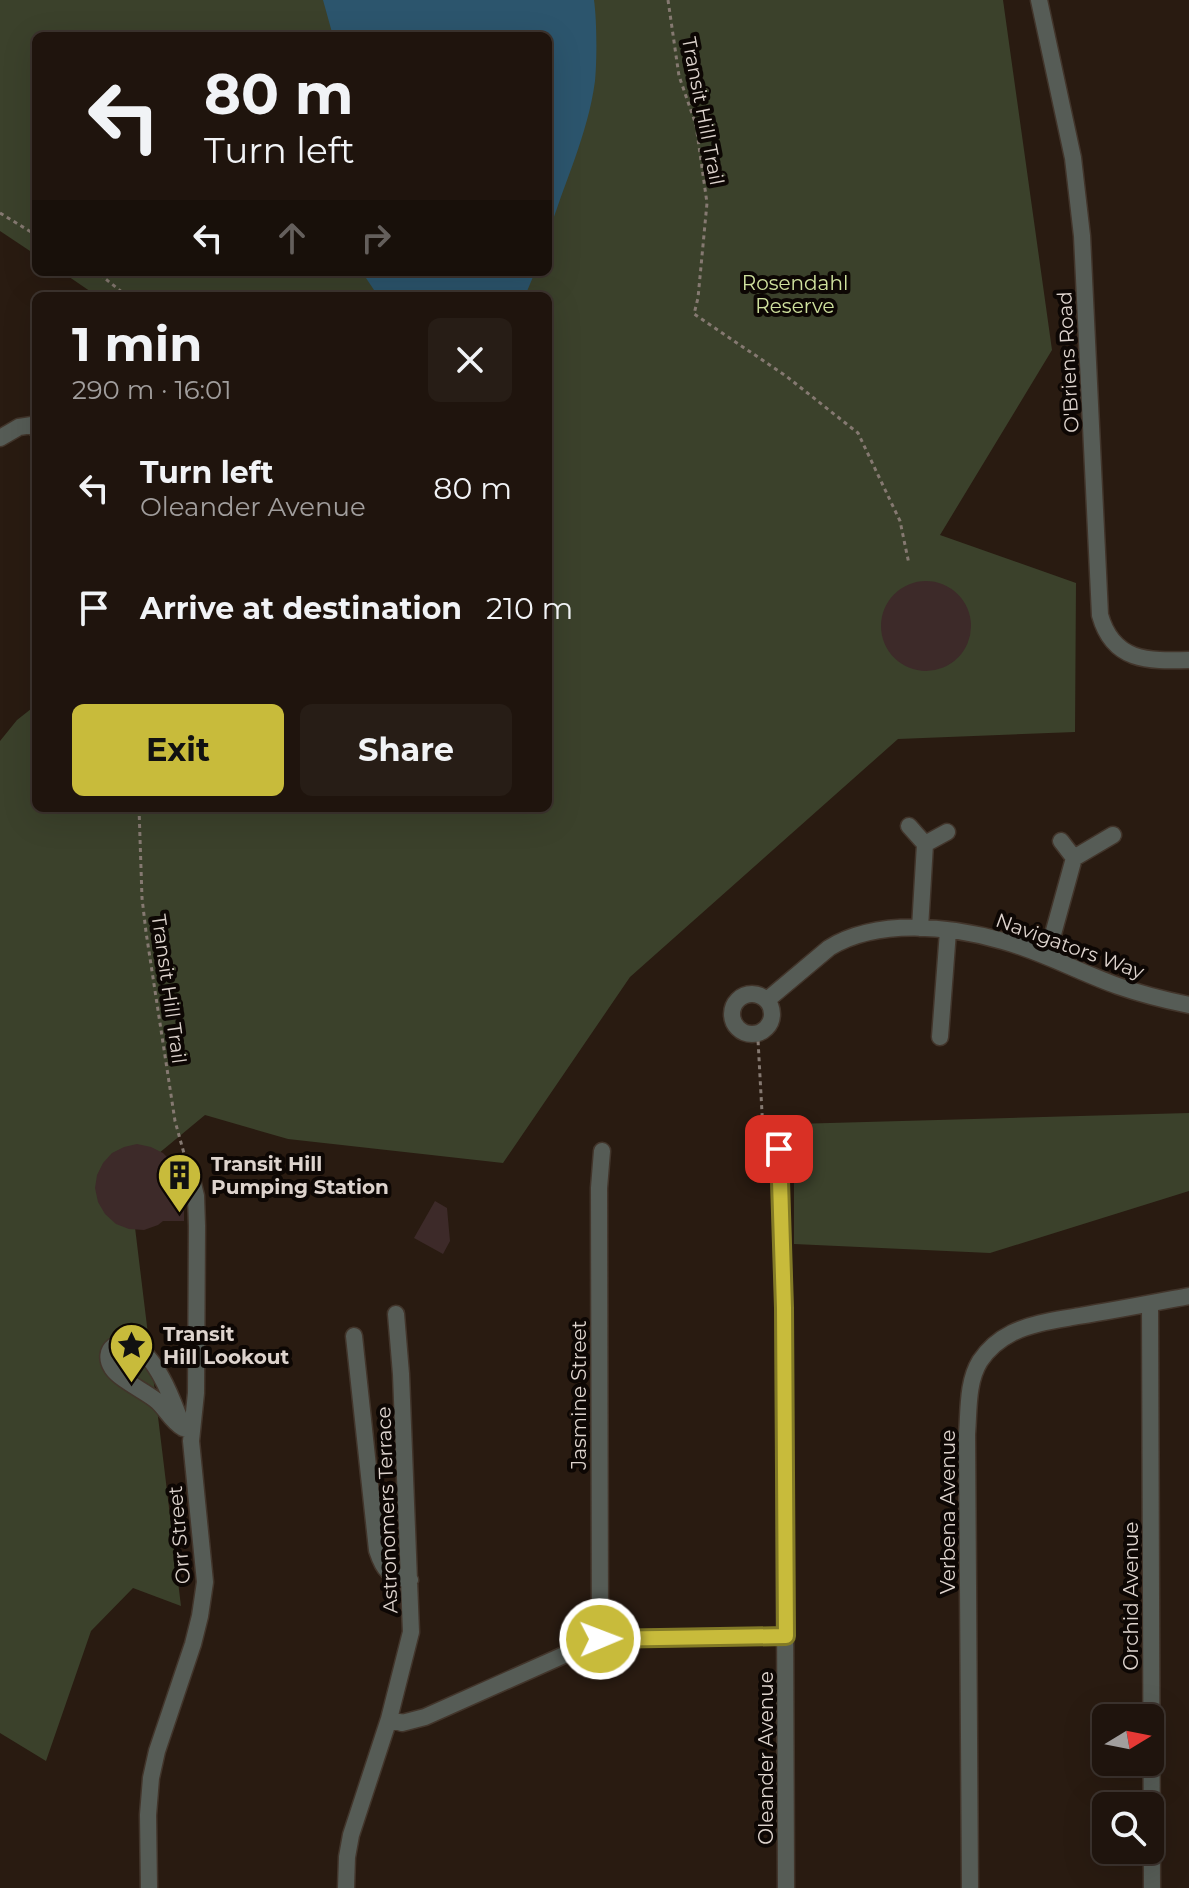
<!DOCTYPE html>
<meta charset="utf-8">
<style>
body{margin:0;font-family:Montserrat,sans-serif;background:#271d16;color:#f1f3f6;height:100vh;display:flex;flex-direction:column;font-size:30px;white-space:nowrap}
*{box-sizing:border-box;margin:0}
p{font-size:26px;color:#a19e9d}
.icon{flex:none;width:44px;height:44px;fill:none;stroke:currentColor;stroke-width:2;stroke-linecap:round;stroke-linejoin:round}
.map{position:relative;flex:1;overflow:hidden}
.panel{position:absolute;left:32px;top:292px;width:520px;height:520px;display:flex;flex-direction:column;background:#1f140d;border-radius:12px;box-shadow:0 8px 32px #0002,0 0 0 2px #3c332e}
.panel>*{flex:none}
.guide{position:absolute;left:32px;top:32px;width:520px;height:244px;border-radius:12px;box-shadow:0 8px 32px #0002,0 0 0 2px #3c332e;background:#1f140d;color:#f1f3f6;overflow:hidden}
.needle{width:52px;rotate:80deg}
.buttons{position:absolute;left:1092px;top:1704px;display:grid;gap:16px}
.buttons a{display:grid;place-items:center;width:72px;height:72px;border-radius:12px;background:#1f140d;box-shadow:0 8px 32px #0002,0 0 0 2px #3c332e;font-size:40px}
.pin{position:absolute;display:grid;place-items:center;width:68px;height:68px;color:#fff;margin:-34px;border-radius:16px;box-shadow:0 4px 12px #0006}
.me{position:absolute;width:88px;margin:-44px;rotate:89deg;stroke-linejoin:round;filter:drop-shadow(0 0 6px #0008)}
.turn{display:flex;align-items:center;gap:28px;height:168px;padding:0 40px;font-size:36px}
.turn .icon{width:104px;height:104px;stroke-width:2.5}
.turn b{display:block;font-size:56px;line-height:68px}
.lanes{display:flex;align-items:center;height:76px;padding:0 40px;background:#0003;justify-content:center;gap:40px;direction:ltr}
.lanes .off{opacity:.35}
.round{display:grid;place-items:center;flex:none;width:84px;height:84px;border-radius:12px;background:#271d16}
.summary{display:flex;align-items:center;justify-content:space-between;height:136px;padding:0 40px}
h1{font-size:48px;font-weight:700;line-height:60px}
.cta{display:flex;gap:16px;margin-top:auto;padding:16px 40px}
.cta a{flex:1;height:92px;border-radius:12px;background:#c8bb3b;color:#111;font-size:32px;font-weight:700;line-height:92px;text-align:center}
.cta a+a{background:#271d16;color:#f1f3f6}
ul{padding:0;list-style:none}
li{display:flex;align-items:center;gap:24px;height:120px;padding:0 40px}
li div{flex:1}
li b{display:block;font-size:30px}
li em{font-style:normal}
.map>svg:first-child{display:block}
.green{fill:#3b412b}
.water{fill:#2c556d}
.building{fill:#3d2a29}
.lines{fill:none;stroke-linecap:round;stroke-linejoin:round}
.minor-casing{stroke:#42352b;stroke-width:19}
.path{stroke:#857971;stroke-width:3;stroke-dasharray:4 4;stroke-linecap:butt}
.minor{stroke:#565c56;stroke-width:16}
.route-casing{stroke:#827a26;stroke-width:20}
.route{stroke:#c8bb3b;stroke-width:14}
.labels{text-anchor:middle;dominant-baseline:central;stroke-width:8;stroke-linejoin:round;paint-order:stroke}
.street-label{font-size:20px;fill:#ddd3cd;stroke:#0d0704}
.park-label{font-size:20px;fill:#d0e29e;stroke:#0d0704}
.poi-label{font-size:20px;font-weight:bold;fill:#ddd3cd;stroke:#0d0704;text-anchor:start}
</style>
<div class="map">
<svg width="1189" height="1888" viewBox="0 0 1189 1888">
<rect width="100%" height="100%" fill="#291b11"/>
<path class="green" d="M 0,0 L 1003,0 L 1052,350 L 940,535 L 1076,583 L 1075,732 L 898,739 L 630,977 L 503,1163 L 288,1139 L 205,1115 L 129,1178 L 181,1606 L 133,1588 L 91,1631 L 46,1761 L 0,1733 L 0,741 L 17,720 L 36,705 L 36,808 L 548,808 L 548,296 L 97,296 L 62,272 L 548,272 L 548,36 L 36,36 L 36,255 L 0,231 Z
M 1189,1113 L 1189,1191 L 990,1253 L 794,1244 L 794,1124 Z"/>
<path class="water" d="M 323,0 L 594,0 C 597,21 597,61 595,81 C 588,135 563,185 548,236 L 548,36 L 333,36 Z
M 362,272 L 535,272 L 525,296 L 378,296 Z"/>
<path class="building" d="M881 626a45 45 0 1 1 90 0a45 45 0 1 1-90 0Z
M 137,1144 L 151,1147 L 163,1153 L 172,1162 L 178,1175 L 180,1189 L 176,1209 L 184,1209 L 184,1221 L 163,1221 L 158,1225 L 144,1230 L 129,1229 L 116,1224 L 105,1214 L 98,1202 L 95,1188 L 97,1175 L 103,1163 L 112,1153 L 124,1147 Z
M 435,1201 L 447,1208 L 450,1241 L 443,1254 L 414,1238 Z"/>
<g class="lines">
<defs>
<path id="minor" d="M 1039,0 L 1073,158 L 1082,236 L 1100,615 C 1113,662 1148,661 1189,660
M 0,438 L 19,427 L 32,425 L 36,429
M 909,826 L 925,844 L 947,832
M 1061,841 L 1074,858 L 1113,835
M 920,928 L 925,844
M 1047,956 L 1074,858
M732 1014a20 20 0 1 1 40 0a20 20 0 1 1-40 0Z
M 767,1000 L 829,948 C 878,918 950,926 1003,941 C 1043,952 1079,972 1118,986 C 1141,994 1165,1000 1189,1005
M 940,1037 L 948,931
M 779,1149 L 784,1308 L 786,1888
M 1150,1304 L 1152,1888
M 354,1336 L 377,1550 C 384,1572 389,1575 410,1580
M 183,1428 C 172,1422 166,1409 157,1401 C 145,1391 120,1380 112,1368 C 100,1349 120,1336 137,1347 C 159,1362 174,1403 183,1428 L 192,1431
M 600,1639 L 599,1188 L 602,1151
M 389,1719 L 402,1723 L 425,1717 L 600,1639 L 786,1636
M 149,1888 L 148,1815 L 151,1778 L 157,1751 L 193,1644 L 200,1616 L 205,1582 L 191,1441 L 196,1393 L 197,1226 L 196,1196 L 190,1172
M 346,1888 L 347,1857 L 351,1835 L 389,1719 L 411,1632 L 401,1374 L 396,1314
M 970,1888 L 967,1434 C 969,1410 967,1382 980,1361 C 988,1349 1000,1339 1012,1333 C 1032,1323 1057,1320 1079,1316 C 1116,1310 1152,1303 1189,1296"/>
</defs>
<use href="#minor" class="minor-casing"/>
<path class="path" d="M 668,0 L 679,76 L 696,125 L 707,203 L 698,298 L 694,314 L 786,376 L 858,433 L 900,521 L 909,564
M 0,213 L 36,235
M 92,272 L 103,277 L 127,296
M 139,808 L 142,898 L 146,932 L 175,1121 L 185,1157
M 755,1034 L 758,1040 L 763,1131 L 769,1137"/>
<use href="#minor" class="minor"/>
</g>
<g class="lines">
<defs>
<path id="route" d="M 600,1639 L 786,1636 L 784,1308 L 779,1149"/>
</defs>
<use href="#route" class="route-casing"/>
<use href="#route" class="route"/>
</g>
<defs>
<symbol id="building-pin" viewBox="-11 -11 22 30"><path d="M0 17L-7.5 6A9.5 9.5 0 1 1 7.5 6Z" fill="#c8bb3b" stroke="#0d0704"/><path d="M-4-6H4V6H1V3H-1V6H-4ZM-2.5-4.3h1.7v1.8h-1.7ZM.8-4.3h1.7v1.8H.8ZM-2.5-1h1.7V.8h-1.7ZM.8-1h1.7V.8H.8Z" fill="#111"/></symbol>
<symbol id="sight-pin" viewBox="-11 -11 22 30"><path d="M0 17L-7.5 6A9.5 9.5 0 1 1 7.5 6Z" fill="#c8bb3b" stroke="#0d0704"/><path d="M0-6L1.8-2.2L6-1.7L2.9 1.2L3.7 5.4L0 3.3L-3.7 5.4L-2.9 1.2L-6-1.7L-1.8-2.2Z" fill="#111"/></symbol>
</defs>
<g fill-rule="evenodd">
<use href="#building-pin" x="154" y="1150" width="51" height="69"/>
<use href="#sight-pin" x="106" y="1320" width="51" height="69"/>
</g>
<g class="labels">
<g class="street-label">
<text transform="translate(703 111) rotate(79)">Transit Hill Trail</text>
<text transform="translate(1068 362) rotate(-93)">O'Briens Road</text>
<text transform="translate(1070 946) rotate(20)">Navigators Way</text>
<text transform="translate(169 989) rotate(82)">Transit Hill Trail</text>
<text transform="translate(579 1395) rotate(-90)">Jasmine Street</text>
<text transform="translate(387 1510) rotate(-92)">Astronomers Terrace</text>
<text transform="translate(948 1512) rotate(-90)">Verbena Avenue</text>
<text transform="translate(179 1535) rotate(-95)">Orr Street</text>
<text transform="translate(1131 1596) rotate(-90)">Orchid Avenue</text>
<text transform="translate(766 1758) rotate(-90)">Oleander Avenue</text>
</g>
<g class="park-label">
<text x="795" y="283">Rosendahl<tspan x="795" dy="23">Reserve</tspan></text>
</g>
<g class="poi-label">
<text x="211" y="1164">Transit Hill<tspan x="211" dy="23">Pumping Station</tspan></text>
<text x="163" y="1334">Transit<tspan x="163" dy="23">Hill Lookout</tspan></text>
</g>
</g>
</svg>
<div class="buttons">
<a><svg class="needle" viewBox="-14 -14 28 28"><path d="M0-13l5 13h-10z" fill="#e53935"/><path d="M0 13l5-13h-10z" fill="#a19e9d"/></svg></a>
<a><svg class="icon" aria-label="search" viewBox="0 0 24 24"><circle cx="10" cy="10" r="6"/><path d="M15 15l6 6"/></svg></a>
</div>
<div class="pin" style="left:779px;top:1149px;background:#d93025"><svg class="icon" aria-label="arrive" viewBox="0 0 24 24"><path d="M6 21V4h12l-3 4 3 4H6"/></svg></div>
<svg class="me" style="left:600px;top:1639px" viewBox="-20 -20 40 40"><circle r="17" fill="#c8bb3b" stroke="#fff" stroke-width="3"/><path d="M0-11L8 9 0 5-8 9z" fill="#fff"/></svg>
<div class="guide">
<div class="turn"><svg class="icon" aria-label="left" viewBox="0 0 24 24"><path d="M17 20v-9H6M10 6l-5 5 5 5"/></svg><div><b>80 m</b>Turn left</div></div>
<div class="lanes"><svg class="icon" aria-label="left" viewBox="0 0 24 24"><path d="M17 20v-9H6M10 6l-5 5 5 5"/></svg><svg class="icon off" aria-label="ahead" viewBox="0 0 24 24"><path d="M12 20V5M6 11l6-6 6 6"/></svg><svg class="icon off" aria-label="right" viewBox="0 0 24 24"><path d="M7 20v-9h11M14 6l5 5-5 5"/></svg></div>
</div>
<section class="panel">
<div class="summary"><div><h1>1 min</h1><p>290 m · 16:01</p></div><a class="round"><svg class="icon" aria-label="close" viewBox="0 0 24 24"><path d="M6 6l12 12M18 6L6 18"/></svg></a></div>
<ul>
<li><svg class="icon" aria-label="left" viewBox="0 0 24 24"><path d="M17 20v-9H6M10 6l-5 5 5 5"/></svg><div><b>Turn left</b><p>Oleander Avenue</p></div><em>80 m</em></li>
<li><svg class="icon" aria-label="arrive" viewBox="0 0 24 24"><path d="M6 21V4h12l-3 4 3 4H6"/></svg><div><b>Arrive at destination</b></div><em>210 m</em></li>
</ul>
<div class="cta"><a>Exit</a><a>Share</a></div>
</section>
</div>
